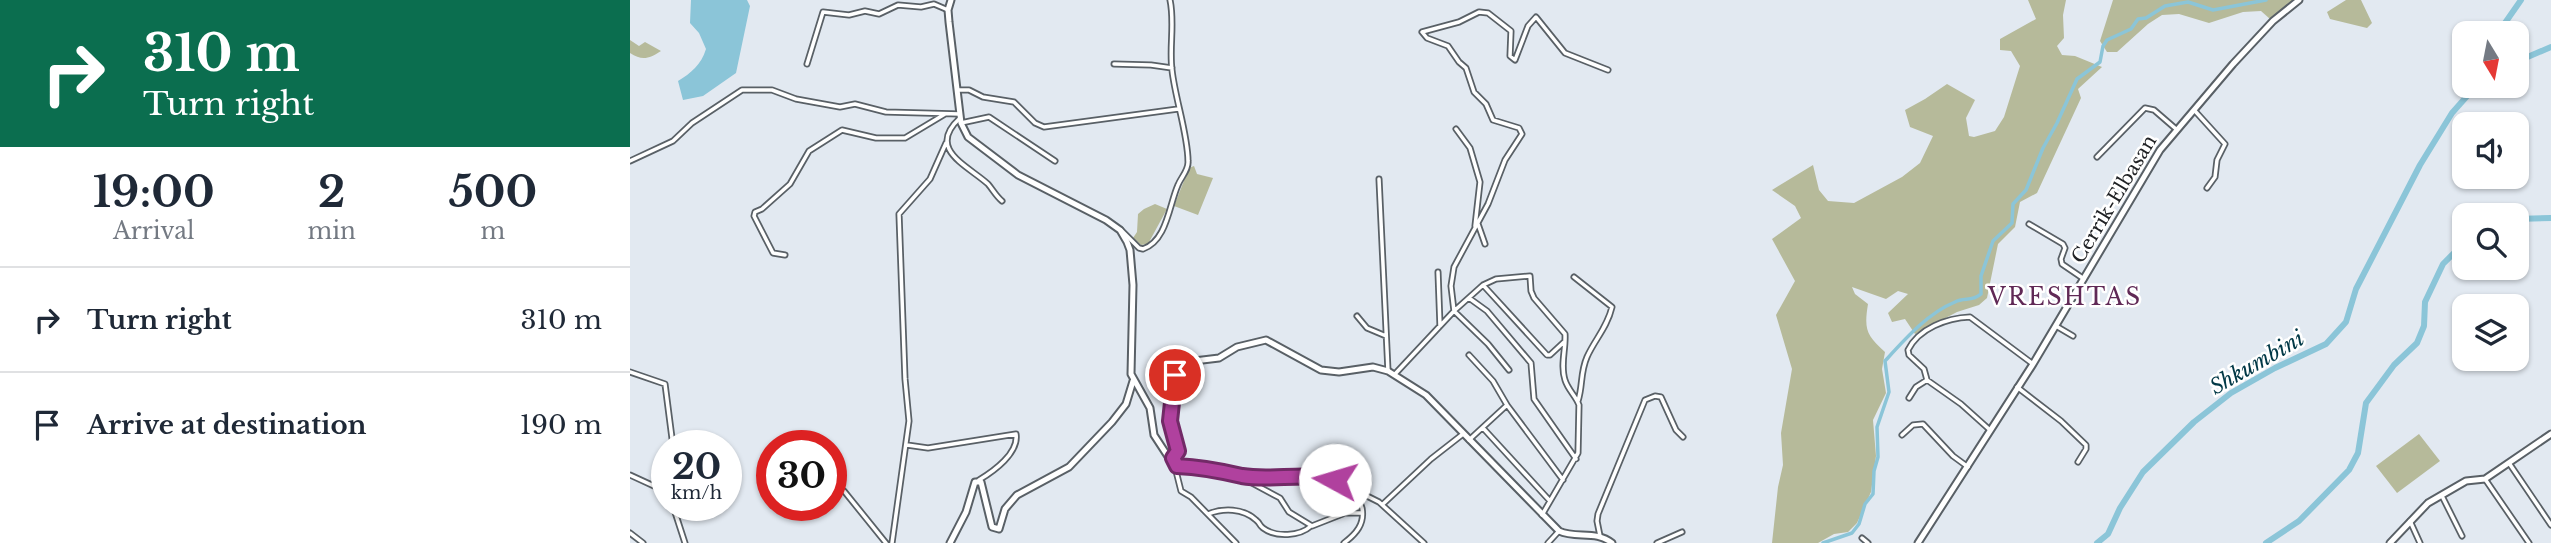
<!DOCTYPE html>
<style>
body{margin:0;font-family:"Libre Baskerville",serif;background:#f2f2f3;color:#1f2937;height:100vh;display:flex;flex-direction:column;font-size:26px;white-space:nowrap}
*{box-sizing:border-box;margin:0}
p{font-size:23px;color:#747a83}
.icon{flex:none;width:38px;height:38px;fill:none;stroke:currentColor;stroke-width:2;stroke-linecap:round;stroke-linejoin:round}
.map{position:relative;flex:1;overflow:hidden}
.sheet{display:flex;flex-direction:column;background:#fff;width:630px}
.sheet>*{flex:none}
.top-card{background:#0b6e4f;color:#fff;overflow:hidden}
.needle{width:46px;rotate:170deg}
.tools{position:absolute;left:1822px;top:21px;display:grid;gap:14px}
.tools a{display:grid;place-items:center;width:77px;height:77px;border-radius:14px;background:#fff;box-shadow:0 2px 5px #0004;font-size:35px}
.speed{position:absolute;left:21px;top:430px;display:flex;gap:14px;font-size:35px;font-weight:700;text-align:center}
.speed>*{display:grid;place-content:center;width:91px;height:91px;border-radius:50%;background:#fff;box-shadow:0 2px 5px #0004;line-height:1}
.speed small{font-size:18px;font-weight:400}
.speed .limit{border:10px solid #d22;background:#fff;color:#111}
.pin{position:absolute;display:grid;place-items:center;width:60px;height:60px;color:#fff;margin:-30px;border:4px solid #fff;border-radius:50%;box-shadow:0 2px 7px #0007}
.me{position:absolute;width:77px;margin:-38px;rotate:276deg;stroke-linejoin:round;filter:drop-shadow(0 0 5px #0008)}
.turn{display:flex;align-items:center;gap:24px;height:147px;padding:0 28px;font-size:32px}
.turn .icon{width:91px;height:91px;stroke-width:2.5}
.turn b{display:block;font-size:49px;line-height:60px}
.eta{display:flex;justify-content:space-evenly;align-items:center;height:119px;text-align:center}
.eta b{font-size:42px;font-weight:700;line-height:49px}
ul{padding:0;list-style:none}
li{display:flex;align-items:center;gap:21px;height:105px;padding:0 28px;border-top:2px solid #e0e1e3}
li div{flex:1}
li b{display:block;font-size:26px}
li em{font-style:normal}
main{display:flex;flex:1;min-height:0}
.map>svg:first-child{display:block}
.green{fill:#b6ba9a}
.water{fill:#8bc5d8}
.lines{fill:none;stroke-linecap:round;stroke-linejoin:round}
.canal{stroke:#8bc5d8;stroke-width:3.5}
.river{stroke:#8bc5d8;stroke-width:6}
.street-casing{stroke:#596066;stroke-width:7}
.secondary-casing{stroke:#596066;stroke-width:9}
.street{stroke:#fff;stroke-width:3.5}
.secondary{stroke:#fff;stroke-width:5}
.route-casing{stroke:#722a67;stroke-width:18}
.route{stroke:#b0419e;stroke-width:12}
.labels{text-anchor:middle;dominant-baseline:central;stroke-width:5;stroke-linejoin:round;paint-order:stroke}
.street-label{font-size:19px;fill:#202225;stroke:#fff}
.water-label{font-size:21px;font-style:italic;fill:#013846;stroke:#fff}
.quarter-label{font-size:23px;letter-spacing:2px;fill:#602956;stroke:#fff}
</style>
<main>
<section class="sheet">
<div class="top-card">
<div class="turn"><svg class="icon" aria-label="right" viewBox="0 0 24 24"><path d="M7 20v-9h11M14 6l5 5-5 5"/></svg><div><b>310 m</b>Turn right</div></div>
</div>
<div class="eta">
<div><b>19:00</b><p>Arrival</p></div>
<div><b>2</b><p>min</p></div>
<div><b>500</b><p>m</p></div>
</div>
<ul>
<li><svg class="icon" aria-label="right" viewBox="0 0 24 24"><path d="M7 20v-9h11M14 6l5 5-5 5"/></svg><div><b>Turn right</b></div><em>310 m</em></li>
<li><svg class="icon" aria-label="arrive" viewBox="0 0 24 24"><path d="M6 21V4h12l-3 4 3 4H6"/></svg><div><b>Arrive at destination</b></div><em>190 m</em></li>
</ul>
</section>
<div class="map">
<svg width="1921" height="543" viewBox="0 0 1921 543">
<rect width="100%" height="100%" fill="#e2e9f1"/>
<path class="green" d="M 1398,0 L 1436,0 L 1433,15 L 1434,38 L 1427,46 L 1432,55 L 1445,56 L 1472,67 L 1448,89 L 1451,98 L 1407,193 L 1390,202 L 1385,227 L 1368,244 L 1357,298 L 1349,305 L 1327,312 L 1285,334 L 1275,319 L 1262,322 L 1258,313 L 1278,294 L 1268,291 L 1256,299 L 1222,287 L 1225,294 L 1238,304 C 1234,329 1236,335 1255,352 L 1252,369 L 1256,393 L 1243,420 L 1246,456 L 1241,492 L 1227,523 L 1218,532 L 1204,534 L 1188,543 L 1142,543 L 1148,487 L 1153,465 L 1151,433 L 1162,369 L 1146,315 L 1165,281 L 1142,239 L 1171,218 L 1165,206 L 1142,190 L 1183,165 L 1189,190 L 1198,201 L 1224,203 L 1272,177 L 1290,163 L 1303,136 L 1280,127 L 1275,110 L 1295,99 L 1317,84 L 1345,100 L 1336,118 L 1339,136 L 1344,137 L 1365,131 L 1374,117 L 1390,66 L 1381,51 L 1370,50 L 1370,39 L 1406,19 Z
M 1483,0 L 1663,0 L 1640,19 L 1631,11 L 1613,12 L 1579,23 L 1549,14 L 1532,15 L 1518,24 L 1487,52 L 1477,52 L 1470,41 Z
M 1716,0 L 1731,0 L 1742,23 L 1737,28 L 1700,19 L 1697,12 Z
M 0,40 L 9,46 L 15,42 L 31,51 C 19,59 12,61 0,53 Z
M 564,166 L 567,174 L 583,178 L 568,215 L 544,206 L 559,168 Z
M 525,204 L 537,209 L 518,244 L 511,245 L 503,238 L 507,232 L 508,214 L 514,209 Z
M 1789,434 L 1810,461 L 1767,493 L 1746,466 Z"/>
<path class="water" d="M 61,0 L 117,0 L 120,6 L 106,73 L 73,96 L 53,100 L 48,81 C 61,73 71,65 76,49 L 69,33 L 60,23 Z"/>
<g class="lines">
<path class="canal" d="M 1193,543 L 1222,533 L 1229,524 L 1235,504 L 1243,494 L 1244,471 L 1248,457 L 1247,427 L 1259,392 L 1255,361 C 1275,339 1298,313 1325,302 C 1334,297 1342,302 1351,294 L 1351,276 L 1363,241 L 1382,223 L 1383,204 L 1396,190 L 1413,148 L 1427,123 L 1447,79 L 1470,62 L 1473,46 L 1477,40 L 1501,29 L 1508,19 L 1516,18 L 1535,6 L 1558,2 L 1583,10 L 1636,0"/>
<path class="river" d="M 1868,33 L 1891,0
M 1886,62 L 1921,47
M 1886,219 L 1921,218
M 1467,543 L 1478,534 L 1490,508 L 1513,472 L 1564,422 L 1601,393 L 1645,368 L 1696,344 L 1716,322 L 1726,289 L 1790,165 L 1822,113 L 1846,86
M 1636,543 L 1669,521 L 1719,470 L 1728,453 L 1736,403 L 1764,365 L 1787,343 L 1794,326 L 1795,302 L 1813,264 L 1834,243"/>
<defs>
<path id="street" d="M 177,64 L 193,12 L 219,15 L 235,11 L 249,14 L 268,5 L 291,7 L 304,4 L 318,10
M 484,64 L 521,65 L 542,68
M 327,90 L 339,90 L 353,97 L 384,102 L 405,123 L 414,127 L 548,109
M 1565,111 L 1595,144 L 1587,160 L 1585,177 L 1577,188
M 330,118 C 296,149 337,165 358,184 C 363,190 366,196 372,201
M 331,123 L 359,117 L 425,161
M 826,129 L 840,148 L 850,182 L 845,226
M 1467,157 L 1515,108 L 1524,110 L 1546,129
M 0,161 L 43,141 L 62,123 L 112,90 L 142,90 L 166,99 L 210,107 L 225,104 L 256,112 L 330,114
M 749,179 L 758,371
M 848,224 L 855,244
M 1399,224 L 1433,244 L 1435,248 L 1431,259 L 1432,264 L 1454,279
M 491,230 L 509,248 L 513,249 C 537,241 539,205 548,185 C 551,177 559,170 558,161 C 558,135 545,98 542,70 C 539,47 545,23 540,0
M 155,255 L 143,253 L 124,216 L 125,212 L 132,209 L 160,184 L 179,151 L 212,130 L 246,138 L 275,138 L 315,114
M 808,272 L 810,326
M 944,277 L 982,307 C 977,328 965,339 957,357 C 950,373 953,385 948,401
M 853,285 L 917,355 L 920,355 L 934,342
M 839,298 L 857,311 L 901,363 L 904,399 L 946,459
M 727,316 L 737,328 L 756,336
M 1426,326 L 1443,336
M 839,355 L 863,381 L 877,405
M 879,370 L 858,344 L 824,311 L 821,286 L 824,267 L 858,204 L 875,160 L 892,134 L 889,128 L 863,120 L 856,104 L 844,92 L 836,68 L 829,62 L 818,46 L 797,38 L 792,32 L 829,22 L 849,12 L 858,13 L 881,31 L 880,56 L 885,60 L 898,26 L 906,17 L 935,53 L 978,70
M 0,372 L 35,384 L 43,446
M 765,374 L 824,311 L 853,285 L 866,279 L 900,276 L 901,291 L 904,298 L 935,334 C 936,349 930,365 935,380 C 938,390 946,396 949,405 L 948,453 L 912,515
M 1387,387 L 1431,421 L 1456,445 L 1456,449 L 1448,462
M 1279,398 L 1286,387 L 1297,380
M 853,428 L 920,501
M 1360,430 L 1331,404 L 1297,380 L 1294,369 L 1279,355 L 1278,350 C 1289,328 1317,318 1340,317 L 1403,364
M 1272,435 L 1283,425 L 1293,424 L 1323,456 L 1338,467
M 839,440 L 877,405 L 933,480
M 277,445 L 298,448 L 386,434 C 389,453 364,471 349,480
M 543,459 L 551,491 L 561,497 L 606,543
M 1879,463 L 1921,525
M 547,466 L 615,476 L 620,482 L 650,498 L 659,512 L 682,526 L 715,513 L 732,513
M 0,475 L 37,492
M 615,476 L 681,477 L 705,480 L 749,502 L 794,543
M 1855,479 L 1899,543
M 214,491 L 256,543
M 1812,496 L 1832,536
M 680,499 L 681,477
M 753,504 L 801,459 L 833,434
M 43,506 L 55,543
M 578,514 C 593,508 613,508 626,520 C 631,524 628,524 633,528 C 646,538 670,536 681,526
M 1780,521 L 1790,543
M 0,533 L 13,543
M 970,536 L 967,521 L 968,514 L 1015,400 L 1025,396 L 1031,397 L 1046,430 L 1053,437
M 1232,538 L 1238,543
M 262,543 L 279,421 L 275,379 L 269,214 L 300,179 L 316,143
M 714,543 C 726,534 735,524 732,508 C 730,502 728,498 729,491
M 918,543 L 929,531
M 1027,543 L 1052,532"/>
<path id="secondary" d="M 321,0 L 318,10 L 319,22 L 331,123 L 338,137 L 388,175 L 476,220 L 490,230 L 497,242 L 500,250 L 503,285 L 501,374 L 520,408 L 524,435 L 539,458 L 543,458 L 547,451 L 540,421 L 547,368 L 556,362 L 589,358 L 607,347 L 636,340 L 691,370 L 709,372 L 743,367 L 758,371 L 796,395 L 929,531 C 946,539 966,530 982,543
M 320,543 L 336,512 L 345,482 L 351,482 L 362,527 L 369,529 L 375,509 L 387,495 L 439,467 L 482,422 L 496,404 L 503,381
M 1288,543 L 1403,364 L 1530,150 L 1603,64 L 1643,21 L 1669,0
M 1760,543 L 1798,503 L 1836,481 L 1855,479 L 1921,434"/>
</defs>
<use href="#street" class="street-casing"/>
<use href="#secondary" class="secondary-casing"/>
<use href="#street" class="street"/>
<use href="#secondary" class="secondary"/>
</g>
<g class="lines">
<defs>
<path id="route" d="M 545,375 L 540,421 L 548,451 L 543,458 L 547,466 C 568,467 591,471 612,476 C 642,481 675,472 705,480"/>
</defs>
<use href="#route" class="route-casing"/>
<use href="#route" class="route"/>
</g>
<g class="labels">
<g class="street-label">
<text transform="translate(1484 199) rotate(-59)">Cerrik-Elbasan</text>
</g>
<g class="water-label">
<text transform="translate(1627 363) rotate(-30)">Shkumbini</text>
</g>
<g class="quarter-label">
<text x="1435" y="297">VRESHTAS</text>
</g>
</g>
</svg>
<div class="tools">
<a><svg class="needle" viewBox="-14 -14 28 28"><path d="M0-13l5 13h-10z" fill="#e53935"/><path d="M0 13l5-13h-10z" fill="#747a83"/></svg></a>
<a><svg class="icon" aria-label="sound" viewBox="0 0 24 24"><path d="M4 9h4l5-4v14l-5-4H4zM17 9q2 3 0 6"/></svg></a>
<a><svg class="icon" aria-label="search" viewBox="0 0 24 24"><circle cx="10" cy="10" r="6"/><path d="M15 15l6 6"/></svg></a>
<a><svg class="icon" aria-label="layers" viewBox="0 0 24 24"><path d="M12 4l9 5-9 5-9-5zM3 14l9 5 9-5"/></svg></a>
</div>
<div class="speed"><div>20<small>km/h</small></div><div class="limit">30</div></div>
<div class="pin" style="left:545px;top:375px;background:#d93025"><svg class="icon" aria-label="arrive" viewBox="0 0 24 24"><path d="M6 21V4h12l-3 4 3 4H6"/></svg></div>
<svg class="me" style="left:705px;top:480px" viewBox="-20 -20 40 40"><circle r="19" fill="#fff"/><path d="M0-13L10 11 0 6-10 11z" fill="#b0419e"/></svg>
</div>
</main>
